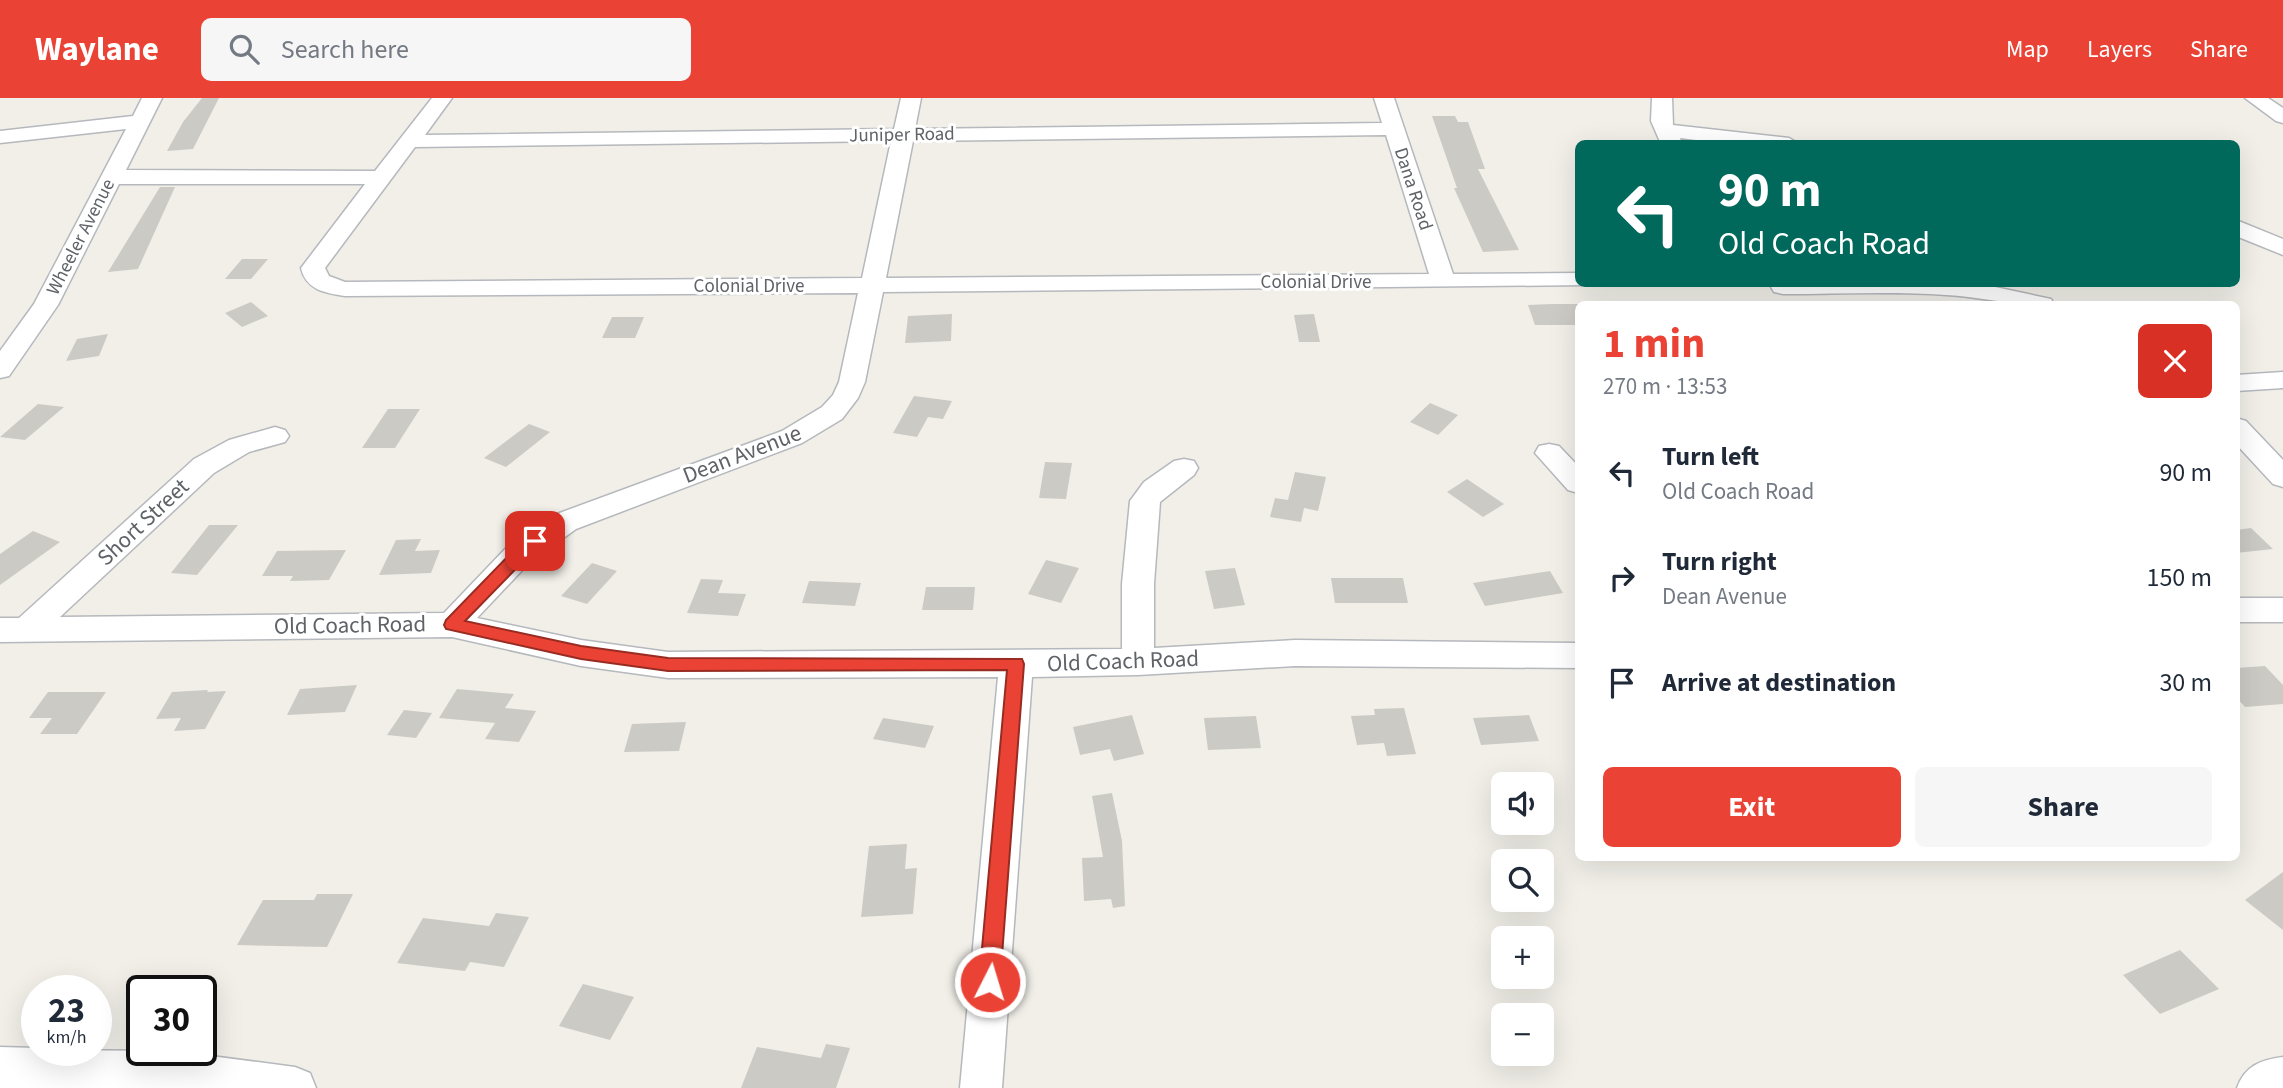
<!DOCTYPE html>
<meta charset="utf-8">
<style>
body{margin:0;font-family:"Source Sans 3",sans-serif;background:#f6f6f7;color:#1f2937;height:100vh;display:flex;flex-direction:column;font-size:26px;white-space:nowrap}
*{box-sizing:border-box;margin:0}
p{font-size:23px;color:#747a83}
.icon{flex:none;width:38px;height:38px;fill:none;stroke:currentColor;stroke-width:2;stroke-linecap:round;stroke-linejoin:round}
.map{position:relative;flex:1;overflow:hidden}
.panel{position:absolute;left:1575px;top:203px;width:665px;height:560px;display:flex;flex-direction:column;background:#fff;border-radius:10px;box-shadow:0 7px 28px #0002}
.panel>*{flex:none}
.banner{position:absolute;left:1575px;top:42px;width:665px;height:147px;border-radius:10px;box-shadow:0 7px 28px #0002;background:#00695c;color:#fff;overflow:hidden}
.fabs{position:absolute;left:1491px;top:674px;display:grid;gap:14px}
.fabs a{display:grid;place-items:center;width:63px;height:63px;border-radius:10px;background:#fff;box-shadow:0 7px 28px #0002;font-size:35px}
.speed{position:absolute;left:21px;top:877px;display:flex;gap:14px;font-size:35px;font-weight:700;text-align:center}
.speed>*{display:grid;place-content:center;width:91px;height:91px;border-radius:50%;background:#fff;box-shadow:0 7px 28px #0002;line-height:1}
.speed small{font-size:18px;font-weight:400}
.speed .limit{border:4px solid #111;border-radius:10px;background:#fff;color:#111}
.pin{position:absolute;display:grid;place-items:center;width:60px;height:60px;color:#fff;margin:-30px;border-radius:14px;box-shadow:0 4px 10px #0006}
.me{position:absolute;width:77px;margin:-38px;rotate:5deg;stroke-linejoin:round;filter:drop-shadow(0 0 5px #0008)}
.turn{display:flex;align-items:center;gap:24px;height:147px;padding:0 28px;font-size:32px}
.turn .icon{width:91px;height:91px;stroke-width:2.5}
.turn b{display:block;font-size:49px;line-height:60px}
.round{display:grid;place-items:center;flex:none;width:74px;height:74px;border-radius:10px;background:#f6f6f7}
.headline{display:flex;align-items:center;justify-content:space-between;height:119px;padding:0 28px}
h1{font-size:42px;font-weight:700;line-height:52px;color:#ea4335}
.action{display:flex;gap:14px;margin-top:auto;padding:14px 28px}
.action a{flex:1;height:80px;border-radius:10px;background:#ea4335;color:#fff;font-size:28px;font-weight:700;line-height:80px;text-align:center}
.action a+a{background:#f6f6f7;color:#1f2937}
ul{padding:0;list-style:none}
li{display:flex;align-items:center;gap:21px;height:105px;padding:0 28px}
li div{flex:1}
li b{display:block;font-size:26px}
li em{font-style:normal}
header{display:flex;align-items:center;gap:42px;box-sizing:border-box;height:98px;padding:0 35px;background:#ea4335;color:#fff}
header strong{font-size:33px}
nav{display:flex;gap:38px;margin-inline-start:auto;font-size:24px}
.search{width:490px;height:63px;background:#f6f6f7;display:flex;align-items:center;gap:18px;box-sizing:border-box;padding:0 24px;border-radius:10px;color:#747a83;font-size:26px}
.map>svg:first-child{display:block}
.building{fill:#cccac5}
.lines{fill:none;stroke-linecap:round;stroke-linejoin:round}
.minor-casing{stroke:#b5b8bc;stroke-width:3}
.minor{fill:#fff;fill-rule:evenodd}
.route{fill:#ea4335;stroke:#982c22;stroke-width:2}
.labels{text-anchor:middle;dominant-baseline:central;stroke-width:6;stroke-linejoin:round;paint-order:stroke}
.far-street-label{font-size:19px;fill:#5f6368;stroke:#fff}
.street-label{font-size:23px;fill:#5f6368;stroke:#fff}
</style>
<header>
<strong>Waylane</strong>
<div class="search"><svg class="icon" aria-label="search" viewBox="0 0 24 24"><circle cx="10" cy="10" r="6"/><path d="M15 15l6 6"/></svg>Search here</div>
<nav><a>Map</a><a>Layers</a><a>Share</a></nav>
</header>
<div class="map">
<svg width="2283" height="990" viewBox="0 0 2283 990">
<rect width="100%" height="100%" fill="#f1efe8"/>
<path class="building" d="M 202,0 L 219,0 L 193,51 L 167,53 L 183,24 Z
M 1432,18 L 1455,18 L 1458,24 L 1468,24 L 1485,71 L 1478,71 L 1519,152 L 1483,154 L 1454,90 L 1457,90 Z
M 160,89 L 175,89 L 138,171 L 108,174 Z
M 242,161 L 268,161 L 251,181 L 225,181 Z
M 251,204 L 268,218 L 242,229 L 225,215 Z
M 1552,206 L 1578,206 L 1578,227 L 1535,227 L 1528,207 Z
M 952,216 L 951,243 L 905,245 L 908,218 Z
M 1314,216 L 1320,244 L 1299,244 L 1294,217 Z
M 612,219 L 644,219 L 635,240 L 602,240 Z
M 108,236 L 99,258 L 66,263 L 77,241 Z
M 914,298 L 952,303 L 943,321 L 928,319 L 917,339 L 893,335 Z
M 1430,305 L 1458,317 L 1438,337 L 1410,324 Z
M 38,306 L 64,309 L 25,342 L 0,339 Z
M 388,311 L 420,311 L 395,350 L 362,350 Z
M 529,326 L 550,334 L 506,369 L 484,360 Z
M 1045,364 L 1072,365 L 1066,401 L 1039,400 Z
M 1295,374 L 1326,379 L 1318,413 L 1304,410 L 1301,424 L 1270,419 L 1275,400 L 1288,402 Z
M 1467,381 L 1504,406 L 1483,419 L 1447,394 Z
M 209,427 L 238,427 L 197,477 L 171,475 Z
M 2251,430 L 2273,451 L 2236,455 L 2236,432 Z
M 33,433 L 60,444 L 0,487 L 0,456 Z
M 421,441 L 415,453 L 440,452 L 431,475 L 379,477 L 396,442 Z
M 346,452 L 329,482 L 290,483 L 293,478 L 262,478 L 277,453 Z
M 1046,462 L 1079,470 L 1061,505 L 1028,496 Z
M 592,465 L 617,473 L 587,506 L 561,498 Z
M 1235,470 L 1245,507 L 1214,511 L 1205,473 Z
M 1550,473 L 1563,495 L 1485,508 L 1473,485 Z
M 1331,480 L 1403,480 L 1408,505 L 1335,505 Z
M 701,481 L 723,482 L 718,495 L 746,496 L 738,518 L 687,515 Z
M 809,483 L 861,485 L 855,508 L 802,505 Z
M 926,489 L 975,489 L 973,512 L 922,512 Z
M 2265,568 L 2283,587 L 2283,606 L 2245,609 L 2236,599 L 2236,570 Z
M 357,587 L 345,614 L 287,617 L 300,591 Z
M 457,591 L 514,596 L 505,610 L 536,613 L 519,644 L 485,641 L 495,625 L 439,620 Z
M 208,592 L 207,594 L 226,593 L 205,631 L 174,633 L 181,620 L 156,621 L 172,594 Z
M 48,594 L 106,594 L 77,636 L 40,636 L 52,620 L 29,620 Z
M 1404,610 L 1416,656 L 1387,658 L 1384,645 L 1357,647 L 1351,618 L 1375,617 L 1374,611 Z
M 404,612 L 432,615 L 416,640 L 387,637 Z
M 1132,617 L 1144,656 L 1114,663 L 1110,651 L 1080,657 L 1073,629 Z
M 1529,617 L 1539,643 L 1481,647 L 1473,620 Z
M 1256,618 L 1261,650 L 1208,652 L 1204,620 Z
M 883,620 L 934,628 L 925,650 L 873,641 Z
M 686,624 L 679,653 L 624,654 L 632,626 Z
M 1112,695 L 1122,743 L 1125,808 L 1113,810 L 1111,801 L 1084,803 L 1082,760 L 1103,759 L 1092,698 Z
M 907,746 L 905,771 L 917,770 L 913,816 L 861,819 L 869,748 Z
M 2283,774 L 2283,832 L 2245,802 Z
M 317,796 L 353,796 L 327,849 L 237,847 L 263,802 L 314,802 Z
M 496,815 L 529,819 L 504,869 L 470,864 L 465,873 L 397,865 L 423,820 L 489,828 Z
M 2180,852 L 2219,891 L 2160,916 L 2123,877 Z
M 583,886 L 634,899 L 610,942 L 559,928 Z
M 826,946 L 850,950 L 836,990 L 741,990 L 757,949 L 821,960 Z"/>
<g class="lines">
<defs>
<path id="minor" d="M 142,0 L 162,0 L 126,72 L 375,73 L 432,0 L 452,0 L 425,37 L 894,31 L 901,0 L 921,0 L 915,31 L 1382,25 L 1374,0 L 1394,0 L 1453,176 L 1578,175 L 1578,186 L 1587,187 L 883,194 L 865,284 L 858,300 L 842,321 L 802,345 L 576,431 L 529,465 L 477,520 L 581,542 L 668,554 L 1122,551 L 1122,486 L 1130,403 L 1144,384 L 1174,363 L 1184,361 L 1194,363 L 1198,370 L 1194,377 L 1160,404 L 1154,486 L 1154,550 L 1295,542 L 1578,545 L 1578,570 L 1295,568 L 1138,577 L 1032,579 L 1002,990 L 960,990 L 998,579 L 668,580 L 581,568 L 452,539 L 0,544 L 0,520 L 19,520 L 194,361 L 229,342 L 275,329 L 285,332 L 289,338 L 285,344 L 249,354 L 214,375 L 60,519 L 444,515 L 507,449 L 554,417 L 782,333 L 822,309 L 833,297 L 839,284 L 858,195 L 345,198 C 325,195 306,192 301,170 L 365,86 L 119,86 L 58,207 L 9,278 L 0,280 L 0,253 L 34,206 L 126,31 L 0,45 L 0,33 L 133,18 ZM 1386,37 L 1429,176 L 886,180 L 913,43 ZM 891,43 L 862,180 L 345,184 L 329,178 L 325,170 L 415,49 Z
M 1652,0 L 1672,0 L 1673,27 L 1789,40 L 1799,46 L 1728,46 L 1680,40 L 1682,46 L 1661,46 L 1651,23 Z
M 2245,0 L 2268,0 L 2283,10 L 2283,25 L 2276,23 Z
M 2236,122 L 2283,141 L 2283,157 L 2236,138 Z
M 1773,186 L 1981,186 L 2051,201 L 2054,206 C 2018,209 1983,199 1946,197 C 1892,193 1837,196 1783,196 L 1774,194 L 1771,189 Z
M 2283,274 L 2283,290 L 2236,293 L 2236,277 Z
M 2236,320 L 2246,323 L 2283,362 L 2283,389 L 2273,386 L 2236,346 Z
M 1549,346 L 1559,348 L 1578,368 L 1578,395 L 1568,392 L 1535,355 L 1539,348 Z
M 2236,500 L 2283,500 L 2283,524 L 2236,524 Z
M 0,949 L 37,950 L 37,952 L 173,953 L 295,969 L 310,975 L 316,990 L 0,990 Z
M 2283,959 L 2283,990 L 2237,990 C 2245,968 2260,962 2283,959 Z"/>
</defs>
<use href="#minor" class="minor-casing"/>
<use href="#minor" class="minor"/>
</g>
<path class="route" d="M 535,437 L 541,439 L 543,443 L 465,523 L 581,548 L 668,560 L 1022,561 L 1024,566 L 1000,884 L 997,891 L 990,894 L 982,891 L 979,884 L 1007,572 L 668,573 L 581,561 L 446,531 L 444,527 L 446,522 L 513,453 Z"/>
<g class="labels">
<g class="far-street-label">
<text transform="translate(902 37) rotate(-1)">Juniper Road</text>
<text transform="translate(1413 91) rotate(72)">Dana Road</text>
<text transform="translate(81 139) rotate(-63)">Wheeler Avenue</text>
<text x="1316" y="184">Colonial Drive</text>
<text x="749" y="188">Colonial Drive</text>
</g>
<g class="street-label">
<text transform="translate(742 356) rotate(-21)">Dean Avenue</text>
<text transform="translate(143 424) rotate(-43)">Short Street</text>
<text transform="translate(350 527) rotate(-1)">Old Coach Road</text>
<text transform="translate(1123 563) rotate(-2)">Old Coach Road</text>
</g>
</g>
</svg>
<div class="fabs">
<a><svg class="icon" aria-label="sound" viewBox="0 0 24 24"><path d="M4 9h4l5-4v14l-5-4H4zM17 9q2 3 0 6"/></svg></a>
<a><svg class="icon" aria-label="search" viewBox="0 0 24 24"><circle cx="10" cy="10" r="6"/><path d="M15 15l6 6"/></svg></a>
<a>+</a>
<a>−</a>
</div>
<div class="speed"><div>23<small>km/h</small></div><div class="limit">30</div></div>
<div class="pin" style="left:535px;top:443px;background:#d93025"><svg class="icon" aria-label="arrive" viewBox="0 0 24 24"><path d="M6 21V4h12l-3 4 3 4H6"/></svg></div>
<svg class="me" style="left:990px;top:884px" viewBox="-20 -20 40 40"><circle r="17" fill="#ea4335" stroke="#fff" stroke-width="3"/><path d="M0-11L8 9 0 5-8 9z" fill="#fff"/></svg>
<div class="banner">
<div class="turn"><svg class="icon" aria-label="left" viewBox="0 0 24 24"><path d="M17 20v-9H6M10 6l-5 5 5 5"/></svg><div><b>90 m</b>Old Coach Road</div></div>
</div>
<section class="panel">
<div class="headline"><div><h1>1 min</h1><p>270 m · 13:53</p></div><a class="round" style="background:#d93025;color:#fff"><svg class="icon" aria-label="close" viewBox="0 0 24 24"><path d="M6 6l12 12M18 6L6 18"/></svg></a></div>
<ul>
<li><svg class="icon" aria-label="left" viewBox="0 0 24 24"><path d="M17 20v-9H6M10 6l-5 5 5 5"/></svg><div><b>Turn left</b><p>Old Coach Road</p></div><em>90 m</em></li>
<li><svg class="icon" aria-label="right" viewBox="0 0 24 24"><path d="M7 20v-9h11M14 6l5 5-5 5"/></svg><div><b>Turn right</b><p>Dean Avenue</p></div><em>150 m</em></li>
<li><svg class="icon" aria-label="arrive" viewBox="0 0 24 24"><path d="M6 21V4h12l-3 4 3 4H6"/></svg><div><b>Arrive at destination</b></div><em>30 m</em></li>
</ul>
<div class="action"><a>Exit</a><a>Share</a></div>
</section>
</div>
